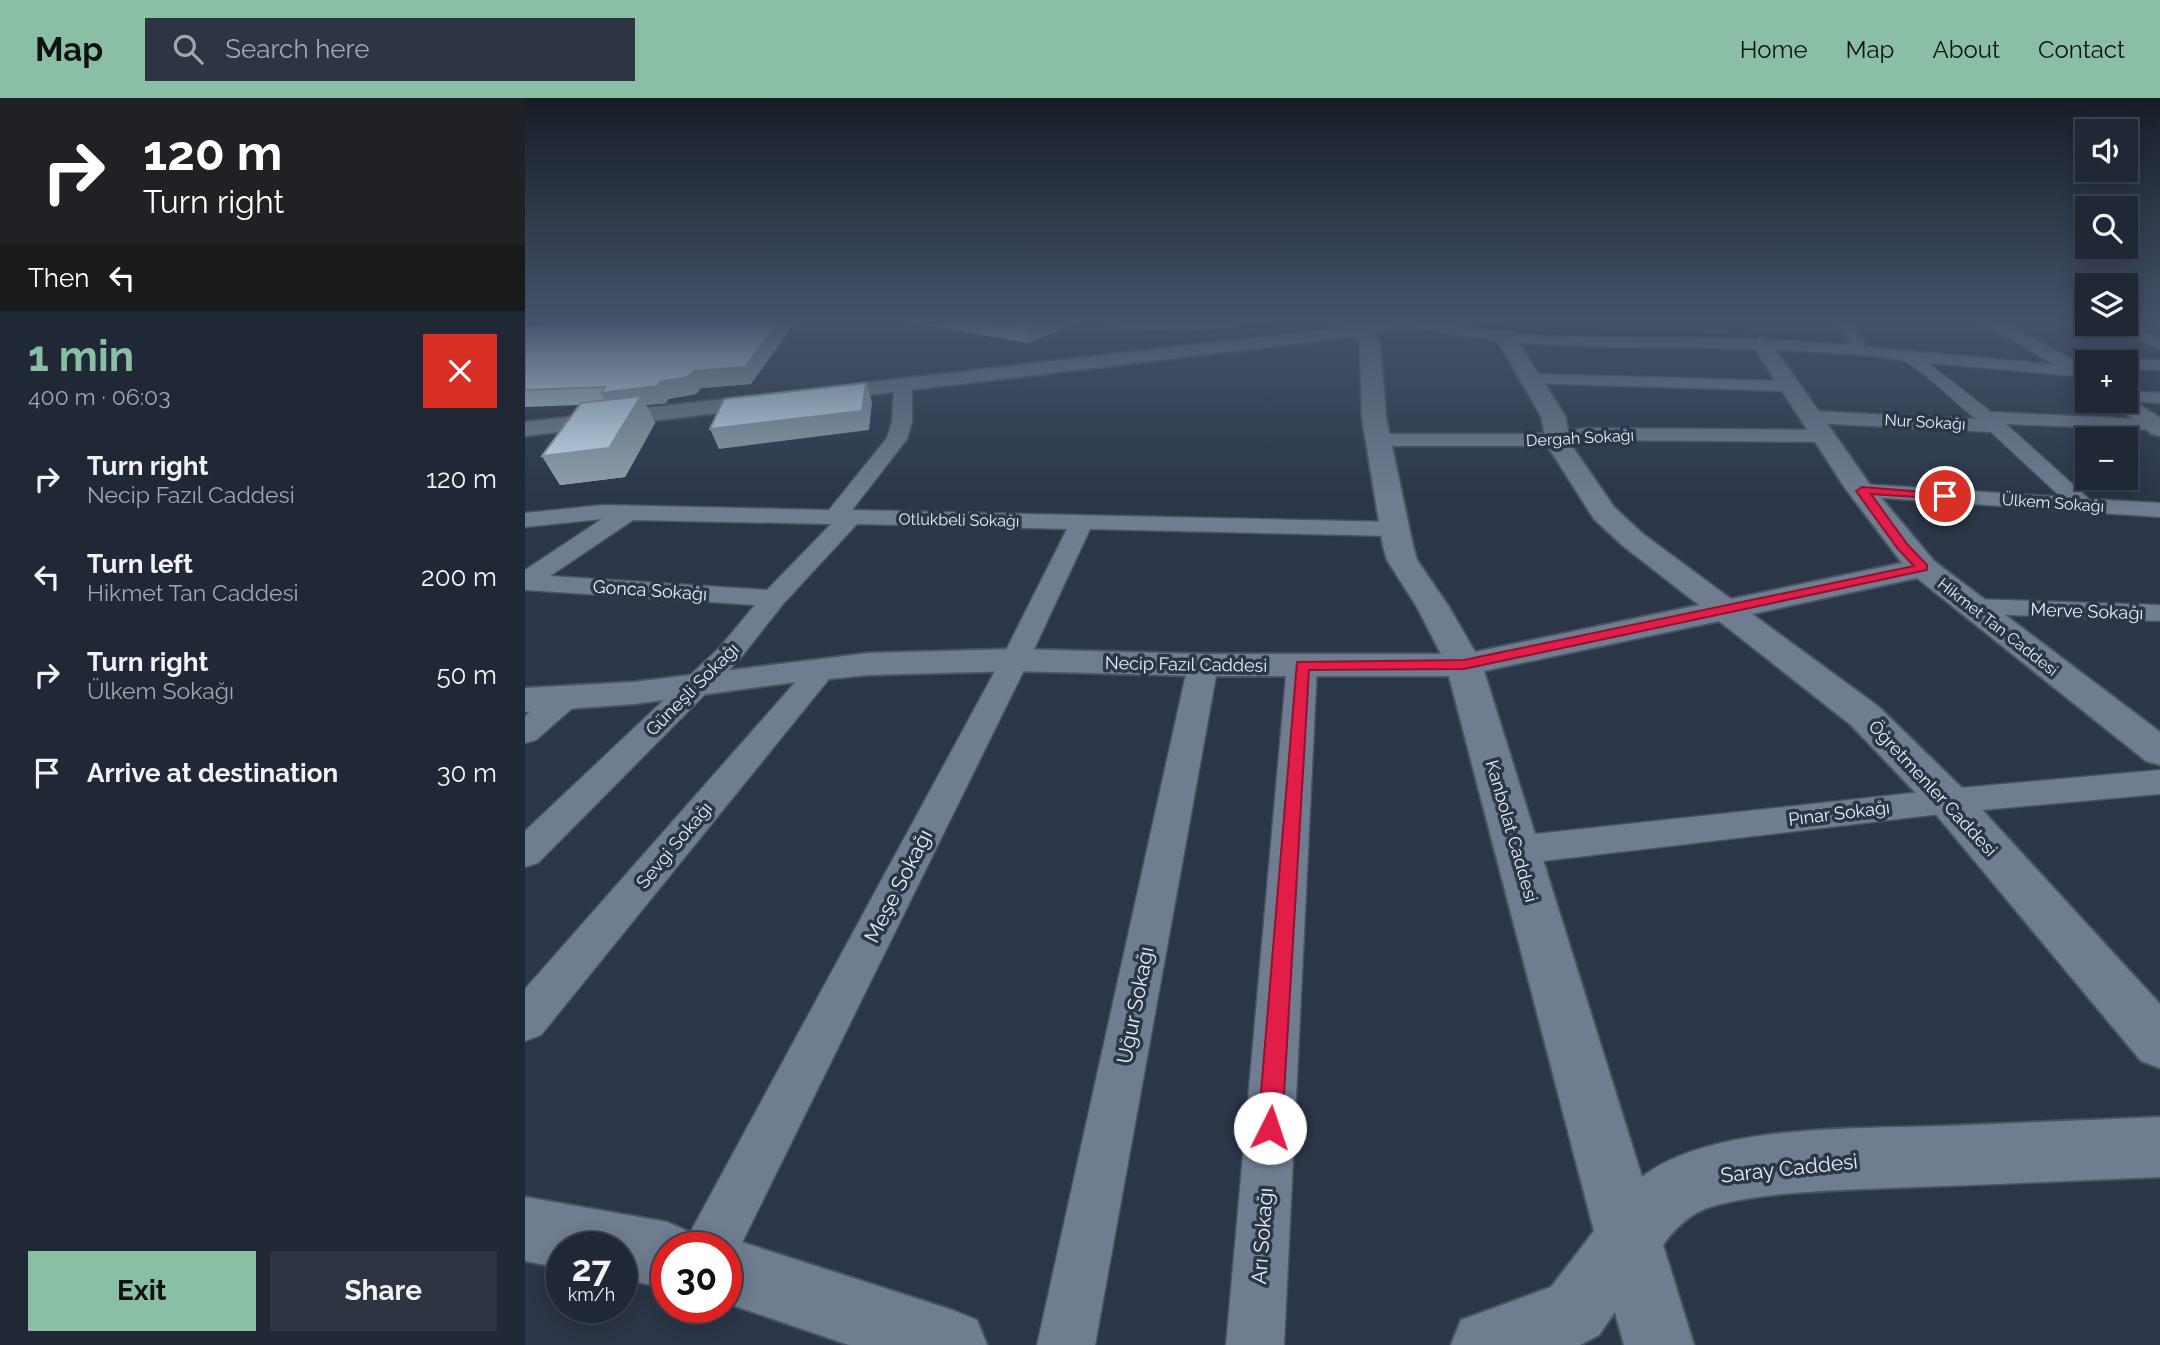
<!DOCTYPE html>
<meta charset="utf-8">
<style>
body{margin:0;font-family:Raleway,sans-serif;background:#2d3442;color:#f1f3f6;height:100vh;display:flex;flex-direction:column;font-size:26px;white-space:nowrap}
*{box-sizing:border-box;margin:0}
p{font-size:23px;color:#a2a6ad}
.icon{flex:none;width:38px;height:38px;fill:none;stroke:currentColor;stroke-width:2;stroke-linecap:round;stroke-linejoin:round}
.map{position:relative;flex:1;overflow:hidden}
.drawer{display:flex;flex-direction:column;background:#202836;width:525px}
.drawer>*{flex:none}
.banner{background:#202124;color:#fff;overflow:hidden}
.buttons{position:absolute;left:1550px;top:21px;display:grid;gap:14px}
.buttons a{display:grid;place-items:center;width:63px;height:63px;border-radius:0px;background:#202836;box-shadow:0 4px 18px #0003,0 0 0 2px #3d4451;font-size:35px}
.speed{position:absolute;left:21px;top:1134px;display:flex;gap:14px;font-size:35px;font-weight:700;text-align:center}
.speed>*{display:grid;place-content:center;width:91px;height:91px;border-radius:50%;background:#202836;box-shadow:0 4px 18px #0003,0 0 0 2px #3d4451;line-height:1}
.speed small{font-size:18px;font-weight:400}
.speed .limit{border:10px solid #d22;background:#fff;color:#111}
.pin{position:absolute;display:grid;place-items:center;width:60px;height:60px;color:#fff;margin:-30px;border:4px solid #fff;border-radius:50%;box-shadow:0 2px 7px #0007}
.me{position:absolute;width:77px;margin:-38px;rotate:4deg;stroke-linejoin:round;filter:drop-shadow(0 0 5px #0008)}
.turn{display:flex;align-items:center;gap:24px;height:147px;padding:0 28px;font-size:32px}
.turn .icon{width:91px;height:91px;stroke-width:2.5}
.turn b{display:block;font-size:49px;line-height:60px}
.then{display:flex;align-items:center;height:66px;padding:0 28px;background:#0003;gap:14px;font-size:26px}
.round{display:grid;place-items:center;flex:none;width:74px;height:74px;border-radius:0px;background:#2d3442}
.head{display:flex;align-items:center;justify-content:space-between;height:119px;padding:0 28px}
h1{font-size:42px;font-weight:700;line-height:52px;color:#8abfa5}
.primary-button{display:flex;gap:14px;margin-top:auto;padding:14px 28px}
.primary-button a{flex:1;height:80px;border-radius:0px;background:#8abfa5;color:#111;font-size:28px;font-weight:700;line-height:80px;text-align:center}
.primary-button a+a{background:#2d3442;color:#f1f3f6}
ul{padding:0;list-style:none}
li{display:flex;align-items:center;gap:21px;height:98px;padding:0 28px}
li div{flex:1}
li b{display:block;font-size:26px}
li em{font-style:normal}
header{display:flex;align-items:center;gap:42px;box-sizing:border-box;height:98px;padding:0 35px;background:#8abfa5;color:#111}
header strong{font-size:33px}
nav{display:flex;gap:38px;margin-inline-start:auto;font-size:24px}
.search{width:490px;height:63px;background:#2d3442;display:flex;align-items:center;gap:18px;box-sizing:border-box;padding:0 24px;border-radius:0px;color:#a2a6ad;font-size:26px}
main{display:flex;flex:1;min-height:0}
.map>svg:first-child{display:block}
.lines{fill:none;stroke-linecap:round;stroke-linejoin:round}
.canal{fill:#062226;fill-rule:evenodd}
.street-casing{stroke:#495462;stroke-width:3}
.secondary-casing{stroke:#495462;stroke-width:4}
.street{fill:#707d91;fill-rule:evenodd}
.secondary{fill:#707d91;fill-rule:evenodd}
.wall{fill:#b3c8d5}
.shaded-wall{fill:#92a3ae}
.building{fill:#d0e9f8;stroke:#92a3ae;stroke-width:2}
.route{fill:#e11d48;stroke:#92132f;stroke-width:2}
.labels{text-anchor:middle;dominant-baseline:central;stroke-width:7;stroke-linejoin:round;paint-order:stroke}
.far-street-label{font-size:16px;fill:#e4ecf7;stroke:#2b3648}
.street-label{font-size:18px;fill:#e4ecf7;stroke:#2b3648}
.near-street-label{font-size:21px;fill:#e4ecf7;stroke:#2b3648}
</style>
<header>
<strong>Map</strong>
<div class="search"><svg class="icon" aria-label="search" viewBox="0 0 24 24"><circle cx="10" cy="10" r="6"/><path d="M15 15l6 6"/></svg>Search here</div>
<nav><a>Home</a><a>Map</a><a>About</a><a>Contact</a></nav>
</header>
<main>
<section class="drawer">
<div class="banner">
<div class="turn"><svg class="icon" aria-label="right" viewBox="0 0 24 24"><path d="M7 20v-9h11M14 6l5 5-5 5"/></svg><div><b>120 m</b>Turn right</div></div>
<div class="then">Then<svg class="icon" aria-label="left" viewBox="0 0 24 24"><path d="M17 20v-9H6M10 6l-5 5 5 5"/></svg></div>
</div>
<div class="head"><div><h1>1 min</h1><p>400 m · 06:03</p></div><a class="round" style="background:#d93025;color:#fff"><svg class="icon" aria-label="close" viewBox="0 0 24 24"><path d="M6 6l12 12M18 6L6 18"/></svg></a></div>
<ul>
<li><svg class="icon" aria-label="right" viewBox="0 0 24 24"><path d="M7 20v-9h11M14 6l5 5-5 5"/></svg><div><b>Turn right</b><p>Necip Fazıl Caddesi</p></div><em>120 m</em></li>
<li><svg class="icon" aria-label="left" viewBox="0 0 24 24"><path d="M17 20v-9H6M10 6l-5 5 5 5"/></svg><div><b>Turn left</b><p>Hikmet Tan Caddesi</p></div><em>200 m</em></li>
<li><svg class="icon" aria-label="right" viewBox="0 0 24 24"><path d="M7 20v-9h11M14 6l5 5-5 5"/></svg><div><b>Turn right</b><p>Ülkem Sokağı</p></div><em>50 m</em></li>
<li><svg class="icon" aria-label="arrive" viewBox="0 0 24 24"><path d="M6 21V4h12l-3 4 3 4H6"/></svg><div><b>Arrive at destination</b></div><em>30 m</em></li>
</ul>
<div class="primary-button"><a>Exit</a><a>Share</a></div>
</section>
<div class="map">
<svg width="1635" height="1247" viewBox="0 0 1635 1247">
<rect width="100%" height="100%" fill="#2b3648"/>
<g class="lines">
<path class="canal" d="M 699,224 L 757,224 L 751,228 L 670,235 L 663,231 L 670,227 Z
M 919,224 L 1006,232 L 1251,237 L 1309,243 L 1316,247 L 1309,251 L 1251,245 L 1006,240 L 924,231 L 919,230 Z"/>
<defs>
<path id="street" d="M 583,224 L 714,224 L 707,229 L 657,233 L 590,229 Z
M 883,224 C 929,224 975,236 1021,238 C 1123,241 1224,237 1326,247 L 1311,224 L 1326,224 L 1341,246 L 1339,249 L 1557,269 L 1560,273 L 1557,277 L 1551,278 L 1403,265 L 1466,314 L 1635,322 L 1635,330 L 1629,332 L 1481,326 L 1564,401 L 1635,405 L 1635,419 L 1329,398 L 1326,393 L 1329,388 L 1337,386 L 1536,399 L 1466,334 L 1287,325 L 1278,319 L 1287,313 L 1451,321 C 1428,303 1406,279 1381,264 C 1370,258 1318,256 1302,255 C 1163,243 1021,261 885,227 Z
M 1601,225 L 1635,241 L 1635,252 L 1583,226 Z
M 1601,261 L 1635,262 L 1635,272 L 1601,271 L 1601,264 L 1594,264 Z
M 1007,276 L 1266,283 L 1275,288 L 1266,293 L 1001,285 L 998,281 Z
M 378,283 L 387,288 L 387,324 L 382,341 L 327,412 L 868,424 L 876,426 L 880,431 L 876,436 L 868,438 L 565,431 L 504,562 L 205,1169 L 201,1170 L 201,1150 L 160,1150 L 167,1131 L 476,562 L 542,431 L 332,426 L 258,506 L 214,562 L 13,765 L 0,769 L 0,733 L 194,550 L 230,507 L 0,492 L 0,472 L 77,421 L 0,429 L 0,415 L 78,407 L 304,412 L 362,340 L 367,324 L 369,288 ZM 108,422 L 306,426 L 242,492 L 25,478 Z
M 1601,293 L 1635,295 L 1635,305 L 1598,303 L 1601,303 Z
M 1062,330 L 1300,332 L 1307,334 L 1310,338 L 1307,342 L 1300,344 L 1062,342 L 1009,348 L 853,348 L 846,346 L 843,342 L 846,338 L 853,336 L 1009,336 Z
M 1447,501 L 1635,507 L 1635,523 L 1438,515 L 1434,509 L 1438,503 Z
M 678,558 L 688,561 L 693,567 L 570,1247 L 512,1247 L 663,567 L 668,561 Z
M 777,558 L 787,561 L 792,567 L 759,1247 L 701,1247 L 762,567 L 767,561 Z
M 298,561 L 308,564 L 313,570 L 308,576 L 16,937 L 0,943 L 0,891 L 288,564 Z
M 41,590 L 52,592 L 56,599 L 52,606 L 11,642 L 0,645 L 0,618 L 30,592 Z
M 1635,672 L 1635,696 L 1424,715 L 993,766 L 980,762 L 975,752 L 980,742 L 993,738 L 1424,691 Z"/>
<path id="secondary" d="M 842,224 L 878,224 L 875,228 L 846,235 L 855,244 L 861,320 L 888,448 L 892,462 L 924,509 L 950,554 L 1174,507 L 1098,448 L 1069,421 L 1022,347 L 1016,318 L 970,238 L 980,232 L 987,234 L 1040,318 L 1046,347 L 1089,409 L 1118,436 L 1206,501 L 1377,465 L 1320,390 L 1226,245 L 1236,239 L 1243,241 L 1343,384 L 1409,463 L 1635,634 L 1635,667 L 1621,663 L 1392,480 L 1227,516 L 1354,609 L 1439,692 L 1635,906 L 1635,970 L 1616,963 L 1409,714 L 1326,627 L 1194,523 L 959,573 L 1117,1079 C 1185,1026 1332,1031 1417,1028 C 1490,1025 1562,1022 1635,1019 L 1635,1079 C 1544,1083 1453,1087 1363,1090 C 1312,1092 1230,1094 1182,1110 C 1165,1116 1148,1132 1138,1147 L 1169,1247 L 1099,1247 L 1090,1214 L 1074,1237 L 1055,1247 L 926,1247 L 936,1222 L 1026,1189 L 1069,1133 L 924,578 L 678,578 L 490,573 L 344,577 L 263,585 L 109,606 L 0,614 L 0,590 L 109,584 L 344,555 L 490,551 L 678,556 L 916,556 L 892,509 L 862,462 L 858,448 L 837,320 L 835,246 L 828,239 L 0,338 L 0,324 L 815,230 Z
M 1456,224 L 1480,224 L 1563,271 L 1563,286 Z
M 1601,298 L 1635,320 L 1635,338 L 1627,336 L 1585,303 L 1601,303 Z
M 0,1099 L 142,1124 L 165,1134 L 172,1150 L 142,1150 L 142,1190 L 96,1181 L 96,1150 L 37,1150 L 37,1170 L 0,1163 Z
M 201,1139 L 427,1212 L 452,1222 L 462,1247 L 324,1247 L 201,1205 L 201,1150 L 177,1150 Z"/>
</defs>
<use href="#street" class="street-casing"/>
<use href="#secondary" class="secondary-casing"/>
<use href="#street" class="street"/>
<use href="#secondary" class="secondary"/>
</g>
<path class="wall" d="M 380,224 L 555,224 L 504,245 Z
M 0,227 L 226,286 L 176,290 L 171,296 L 143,301 L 141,305 L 121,307 L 130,325 L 100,379 L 35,387 L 17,358 L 55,307 L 0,309 Z"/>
<path class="shaded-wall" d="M 254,224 L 271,224 L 226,286 L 176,290 L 171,296 L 143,301 L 141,305 L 121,307 L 130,325 L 100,379 L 35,387 L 17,358 L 85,312 L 76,295 L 135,284 L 169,273 Z
M 518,224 L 555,224 L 504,245 L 501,231 Z
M 341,285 L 347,304 L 344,332 L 194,351 L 185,331 Z"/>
<path class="building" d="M 61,224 L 254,224 L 220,269 L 169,273 L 163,279 L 135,284 L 132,288 L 76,295 L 80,289 L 0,292 L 0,227 Z
M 461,224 L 518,224 L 501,231 Z
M 341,285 L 337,313 L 185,331 L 199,301 Z
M 116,298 L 84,350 L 17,358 L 56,305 Z"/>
<linearGradient id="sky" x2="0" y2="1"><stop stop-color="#181e28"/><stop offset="0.56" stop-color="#44526a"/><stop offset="1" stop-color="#44526a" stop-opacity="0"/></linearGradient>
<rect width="1635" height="399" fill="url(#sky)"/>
<path class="route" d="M 1337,389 L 1424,396 L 1424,400 L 1420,401 L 1346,396 L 1382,446 L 1402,467 L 1402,472 L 939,571 L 784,572 L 757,1030 L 753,1038 L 745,1042 L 736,1038 L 733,1030 L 772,564 L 939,562 L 1389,468 L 1373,451 L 1331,393 Z"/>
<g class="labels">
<g class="far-street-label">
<text transform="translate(1400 324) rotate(3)">Nur Sokağı</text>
<text transform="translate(1055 340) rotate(-3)">Dergah Sokağı</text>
<text transform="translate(1528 405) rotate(4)">Ülkem Sokağı</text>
<text transform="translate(434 422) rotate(1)">Otlukbeli Sokağı</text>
<text transform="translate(1473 529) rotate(38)">Hikmet Tan Caddesi</text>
</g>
<g class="street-label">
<text transform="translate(125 492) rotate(4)">Gonca Sokağı</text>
<text transform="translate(1562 513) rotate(2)">Merve Sokağı</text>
<text transform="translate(661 566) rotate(1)">Necip Fazıl Caddesi</text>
<text transform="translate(167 591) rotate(-45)">Güneşli Sokağı</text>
<text transform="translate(1408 690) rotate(47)">Öğretmenler Caddesi</text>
<text transform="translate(1314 715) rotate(-7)">Pınar Sokağı</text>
<text transform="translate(987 733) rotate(74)">Kanbolat Caddesi</text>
<text transform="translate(149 747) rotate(-50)">Sevgi Sokağı</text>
</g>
<g class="near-street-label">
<text transform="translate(373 788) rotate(-63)">Meşe Sokağı</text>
<text transform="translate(610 907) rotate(-79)">Uğur Sokağı</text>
<text transform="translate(1264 1070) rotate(-6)">Saray Caddesi</text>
<text transform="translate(737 1138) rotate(-86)">Arı Sokağı</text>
</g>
</g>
</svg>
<div class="buttons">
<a><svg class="icon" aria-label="sound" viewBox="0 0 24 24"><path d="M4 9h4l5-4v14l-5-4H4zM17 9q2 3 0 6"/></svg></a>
<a><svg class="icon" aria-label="search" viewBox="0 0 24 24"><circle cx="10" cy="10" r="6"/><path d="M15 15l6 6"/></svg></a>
<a><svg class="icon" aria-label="layers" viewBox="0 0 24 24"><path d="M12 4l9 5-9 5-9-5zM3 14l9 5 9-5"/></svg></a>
<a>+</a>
<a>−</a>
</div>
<div class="speed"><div>27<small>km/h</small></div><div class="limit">30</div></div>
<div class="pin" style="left:1420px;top:398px;background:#d93025"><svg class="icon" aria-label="arrive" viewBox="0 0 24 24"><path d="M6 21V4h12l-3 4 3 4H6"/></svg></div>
<svg class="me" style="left:745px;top:1030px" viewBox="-20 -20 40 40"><circle r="19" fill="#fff"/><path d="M0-13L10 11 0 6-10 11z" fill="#e11d48"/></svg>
</div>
</main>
